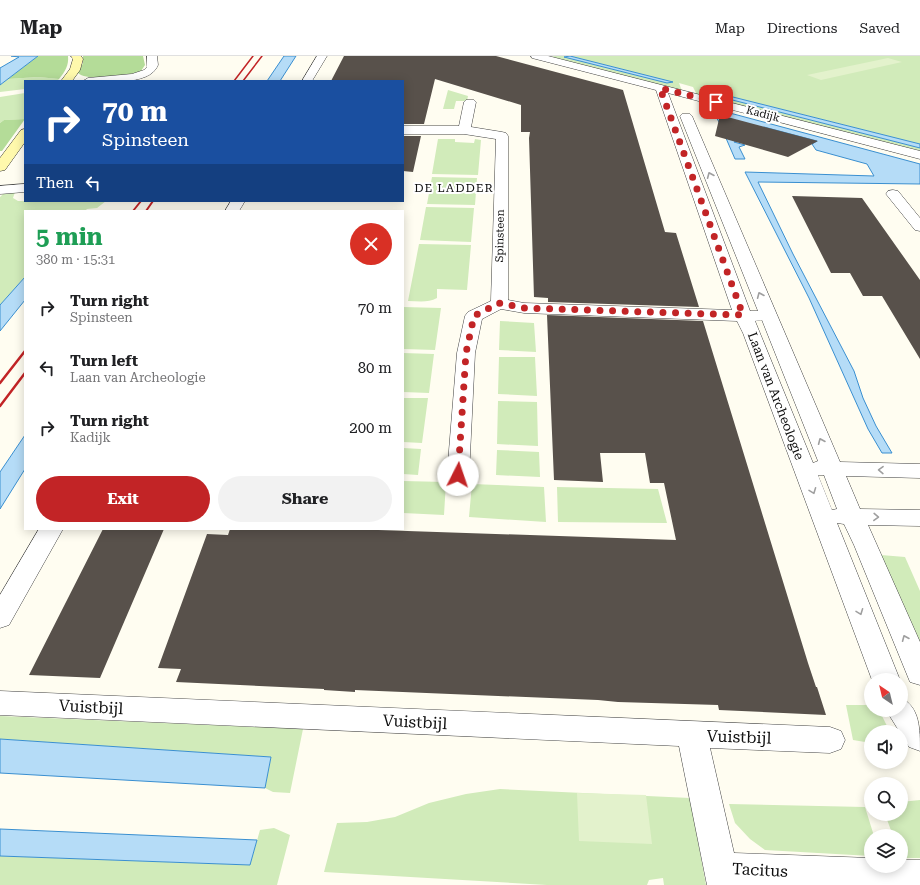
<!DOCTYPE html>
<meta charset="utf-8">
<style>
body{margin:0;font-family:"Roboto Serif",serif;background:#f2f2f2;color:#202124;height:100vh;display:flex;flex-direction:column;font-size:15px;white-space:nowrap}
*{box-sizing:border-box;margin:0}
p{font-size:13px;color:#757577}
.icon{flex:none;width:22px;height:22px;fill:none;stroke:currentColor;stroke-width:2;stroke-linecap:round;stroke-linejoin:round}
.map{position:relative;flex:1;overflow:hidden}
.details{position:absolute;left:24px;top:154px;width:380px;height:320px;display:flex;flex-direction:column;background:#fff;border-radius:0px;box-shadow:0 2px 10px #0003}
.details>*{flex:none}
.guide{position:absolute;left:24px;top:24px;width:380px;height:122px;border-radius:0px;box-shadow:0 2px 10px #0003;background:#1a4fa0;color:#fff;overflow:hidden}
.needle{width:26px;rotate:325deg}
.buttons{position:absolute;left:864px;top:617px;display:grid;gap:8px}
.buttons a{display:grid;place-items:center;width:44px;height:44px;border-radius:50%;background:#fff;box-shadow:0 2px 10px #0003;font-size:20px}
.pin{position:absolute;display:grid;place-items:center;width:34px;height:34px;color:#fff;margin:-17px;border-radius:8px;box-shadow:0 2px 6px #0006}
.me{position:absolute;width:44px;margin:-22px;rotate:4deg;stroke-linejoin:round;filter:drop-shadow(0 0 3px #0008)}
.turn{display:flex;align-items:center;gap:14px;height:84px;padding:0 12px;font-size:18px}
.turn .icon{width:52px;height:52px;stroke-width:2.5}
.turn b{display:block;font-size:28px;line-height:34px}
.then{display:flex;align-items:center;height:38px;padding:0 12px;background:#0003;gap:8px;font-size:15px}
.round{display:grid;place-items:center;flex:none;width:42px;height:42px;border-radius:21px;background:#f2f2f2}
.head{display:flex;align-items:center;justify-content:space-between;height:68px;padding:0 12px}
h1{font-size:24px;font-weight:700;line-height:30px;color:#1e9e55}
.action{display:flex;gap:8px;margin-top:auto;padding:8px 12px}
.action a{flex:1;height:46px;border-radius:24px;background:#c22426;color:#fff;font-size:16px;font-weight:700;line-height:46px;text-align:center}
.action a+a{background:#f2f2f2;color:#202124}
ul{padding:0;list-style:none}
li{display:flex;align-items:center;gap:12px;height:60px;padding:0 12px}
li div{flex:1}
li b{display:block;font-size:15px}
li em{font-style:normal}
header{display:flex;align-items:center;gap:24px;box-sizing:border-box;height:56px;padding:0 20px;background:#fff;border-bottom:1px solid #e0e0e0}
header strong{font-size:19px}
nav{display:flex;gap:22px;margin-inline-start:auto;font-size:14px}
.map>svg:first-child{display:block}
.green{fill:#d1ebba}
.forest{fill:#b4dc98}
.pitch{fill:#e3f2cc}
.water{fill:#b5dcf7;stroke:#3a8fd0}
.building{fill:#58514b}
.lines{fill:none;stroke-linecap:round;stroke-linejoin:round}
.street-casing{stroke:#424242;stroke-width:1}
.secondary-casing{stroke:#313131;stroke-width:1}
.street{fill:#fff;fill-rule:evenodd}
.secondary{fill:#fff9ac;fill-rule:evenodd}
.rail-far2{stroke:#c22426;stroke-width:1.5}
.rail-far1{stroke:#c22426;stroke-width:2}
.rail{stroke:#c22426;stroke-width:2.5}
.oneway{stroke:#9f9f9f}
.route{stroke:#c22426;stroke-width:7;stroke-dasharray:0 12.6}
.labels{text-anchor:middle;dominant-baseline:central;stroke-width:4;stroke-linejoin:round;paint-order:stroke}
.far-street-label{font-size:11px;fill:#0f0f0f;stroke:#fff}
.far-neighbourhood-label{font-size:12px;letter-spacing:1px;fill:#0f0f0f;stroke:#fff}
.street-label{font-size:13px;fill:#0f0f0f;stroke:#fff}
.near-street-label{font-size:16px;fill:#0f0f0f;stroke:#fff}
</style>
<header>
<strong>Map</strong>
<nav><a>Map</a><a>Directions</a><a>Saved</a></nav>
</header>
<div class="map">
<svg width="920" height="829" viewBox="0 0 920 829">
<rect width="100%" height="100%" fill="#fffdf1"/>
<path class="green" d="M 554,0 L 566,0 L 565,1 L 672,26 L 570,0 L 920,0 L 920,88 L 709,35 L 705,37 L 920,92 L 920,95 L 697,39 L 693,31 L 679,27 L 682,35 L 552,1 Z
M 38,21 L 59,23 L 57,25 L 25,25 L 25,33 L 0,36 L 0,29 L 8,23 Z
M 448,34 L 468,40 L 467,45 L 456,45 L 454,53 L 443,53 Z
M 25,37 L 25,63 L 4,64 L 0,67 L 0,41 Z
M 438,83 L 455,83 L 455,86 L 474,87 L 475,83 L 481,84 L 478,119 L 432,118 Z
M 432,121 L 477,122 L 475,149 L 427,148 Z
M 15,136 L 13,142 L 18,145 L 106,145 L 97,152 L 87,153 L 85,155 L 25,155 L 25,221 L 0,249 L 0,141 L 3,138 Z
M 426,151 L 474,152 L 471,186 L 420,184 Z
M 419,188 L 471,189 L 467,234 L 437,233 L 437,242 C 428,247 418,245 408,245 Z
M 403,251 L 441,252 L 435,294 L 403,293 Z
M 500,265 L 534,267 L 536,296 L 499,294 Z
M 403,297 L 434,298 L 429,337 L 403,336 Z
M 499,301 L 535,301 L 537,340 L 498,338 Z
M 403,342 L 428,342 L 422,387 L 403,386 Z
M 498,345 L 537,346 L 538,390 L 497,388 Z
M 403,392 L 421,393 L 418,419 L 403,418 Z
M 497,394 L 539,396 L 540,421 L 496,419 Z
M 403,425 L 446,426 L 444,459 L 403,457 Z
M 472,428 L 544,431 L 546,466 L 469,461 Z
M 557,431 L 658,433 L 667,467 L 558,466 Z
M 881,499 L 905,501 L 920,535 L 920,592 Z
M 846,649 L 871,649 L 871,654 L 879,654 L 890,676 L 871,676 L 871,687 L 853,684 Z
M 0,660 L 303,673 L 290,737 L 273,736 L 265,732 L 271,701 L 0,683 Z
M 500,733 L 690,742 L 706,829 L 664,829 L 663,822 L 649,824 L 647,829 L 547,829 L 324,816 L 337,767 L 367,766 L 395,761 L 429,747 L 466,738 Z
M 920,744 L 920,802 L 901,802 L 901,780 L 893,780 L 885,758 L 901,758 L 901,746 Z
M 729,748 L 865,751 L 874,780 L 871,780 L 871,800 L 765,794 L 750,783 L 735,767 Z
M 274,772 L 290,779 L 277,829 L 0,829 L 0,800 L 250,809 L 260,774 Z"/>
<path class="forest" d="M 38,0 L 68,0 C 69,9 65,16 59,23 L 38,21 L 8,23 Z
M 83,0 L 143,0 L 145,9 L 141,15 C 128,20 88,26 78,17 L 83,7 Z
M 25,63 L 2,95 L 0,95 L 0,67 L 4,64 Z"/>
<path class="pitch" d="M 888,2 L 902,6 L 821,24 L 807,19 Z
M 577,737 L 646,739 L 652,788 L 579,785 Z"/>
<path class="water" d="M 11,0 L 38,0 L 0,29 L 0,12 L 19,1 Z
M 284,0 L 296,0 L 280,25 L 267,25 Z
M 570,0 L 673,26 L 667,27 L 564,1 Z
M 709,35 L 920,88 L 920,92 L 705,37 Z
M 715,53 L 920,108 L 920,128 L 758,126 L 793,198 L 854,315 L 863,342 L 876,370 L 892,397 L 882,397 L 868,373 L 809,242 L 745,116 L 874,120 L 867,108 L 816,94 L 812,88 L 817,85 L 764,71 L 734,86 L 745,89 L 739,91 L 745,103 L 735,103 L 719,66 L 712,54 Z
M 25,221 L 25,244 L 0,275 L 0,249 Z
M 25,379 L 25,413 L 0,453 L 0,416 Z
M 0,683 L 271,701 L 265,732 L 0,717 Z
M 0,773 L 257,784 L 250,809 L 0,800 Z"/>
<path class="building" d="M 344,0 L 496,0 L 623,34 L 665,176 L 676,177 L 699,251 L 548,246 L 548,242 L 534,241 L 529,82 L 530,76 L 521,76 L 521,49 L 435,23 L 424,68 L 403,68 L 403,25 L 331,25 Z
M 720,59 L 818,85 L 788,101 L 715,80 Z
M 403,80 L 421,80 L 413,116 L 403,115 Z
M 792,140 L 862,142 L 920,224 L 920,303 L 882,240 L 863,240 L 850,217 L 831,217 Z
M 547,259 L 703,265 L 808,607 L 816,631 L 817,631 L 826,659 L 719,654 L 718,649 L 618,646 L 598,644 L 355,634 L 355,636 L 324,634 L 324,633 L 176,626 L 181,613 L 158,612 L 207,478 L 228,479 L 230,473 L 349,473 L 676,484 L 664,427 L 650,427 L 645,397 L 600,397 L 603,426 L 554,424 Z
M 103,473 L 164,473 L 100,622 L 29,619 Z"/>
<g class="lines">
<defs>
<path id="street" d="M 147,0 L 157,0 L 158,9 C 150,31 101,25 83,25 L 88,22 L 132,18 L 144,14 L 147,11 Z
M 317,0 L 327,0 L 312,25 L 302,25 Z
M 531,0 L 548,0 L 920,95 L 920,103 L 668,37 L 750,255 L 758,255 L 680,60 L 682,58 L 690,58 L 692,60 L 840,406 L 920,408 L 920,422 L 846,420 L 860,453 L 920,454 L 920,470 L 868,469 L 920,586 L 920,629 L 910,626 L 854,489 L 844,468 L 837,467 L 900,624 L 872,624 L 743,277 L 737,265 L 524,257 L 501,253 L 482,263 L 475,297 L 469,419 L 466,424 L 458,426 L 450,424 L 447,419 L 457,297 L 465,260 L 468,256 L 491,245 L 496,83 L 464,78 L 403,78 L 403,70 L 459,70 L 464,46 L 466,44 L 474,44 L 476,46 L 471,71 L 502,76 L 506,77 L 508,80 L 508,244 L 524,247 L 732,254 L 656,34 L 532,2 ZM 762,264 L 818,405 L 813,407 L 755,265 ZM 818,419 L 824,419 L 837,453 L 832,454 Z
M 25,128 L 25,136 L 0,138 L 0,130 Z
M 893,134 L 898,135 L 920,162 L 920,175 L 915,174 L 886,138 L 888,135 Z
M 231,145 L 245,145 L 239,155 L 225,155 Z
M 39,473 L 63,473 L 9,569 L 0,572 L 0,539 Z
M 0,635 L 830,671 L 841,675 L 845,684 L 841,693 L 830,697 L 710,692 L 734,797 L 871,802 L 871,810 L 901,810 L 901,804 L 920,804 L 920,829 L 707,829 L 679,690 L 0,659 Z
M 901,642 C 920,651 920,673 920,695 L 909,691 L 886,654 L 901,654 Z"/>
<path id="secondary" d="M 71,0 L 81,0 L 83,3 L 80,14 L 72,25 L 61,25 L 70,13 L 73,3 Z
M 25,73 L 25,86 L 5,114 L 0,115 L 0,102 L 21,74 Z"/>
</defs>
<use href="#street" class="street-casing"/>
<use href="#secondary" class="secondary-casing"/>
<use href="#street" class="street"/>
<use href="#secondary" class="secondary"/>
<path class="rail-far2" d="M 234,25 L 253,0
M 243,25 L 262,0"/>
<path class="rail-far1" d="M 133,155 L 141,145
M 146,155 L 153,145"/>
<path class="rail" d="M 0,327 L 25,295
M 0,350 L 25,317"/>
</g>
<defs><path id="oneway-chevron" d="M-2-3.5L2.5 0L-2 3.5" fill="none" stroke-width="1.6" stroke-linecap="round" stroke-linejoin="round"/></defs>
<g class="oneway">
<use href="#oneway-chevron" transform="translate(710 119) rotate(-113)"/>
<use href="#oneway-chevron" transform="translate(760 239) rotate(-113)"/>
<use href="#oneway-chevron" transform="translate(821 385) rotate(-113)"/>
<use href="#oneway-chevron" transform="translate(881 414) rotate(-179)"/>
<use href="#oneway-chevron" transform="translate(813 435) rotate(69)"/>
<use href="#oneway-chevron" transform="translate(876 461) rotate(2)"/>
<use href="#oneway-chevron" transform="translate(860 556) rotate(69)"/>
<use href="#oneway-chevron" transform="translate(905 582) rotate(-113)"/>
</g>
<g class="lines">
<path class="route" d="M 458,419 L 466,297 L 474,260 L 499,247 L 524,252 L 743,259 L 660,32 L 716,46"/>
</g>
<g class="labels">
<g class="far-street-label">
<text transform="translate(763 58) rotate(15)">Kadijk</text>
<text transform="translate(500 180) rotate(-89)">Spinsteen</text>
</g>
<g class="far-neighbourhood-label">
<text x="454" y="132">DE LADDER</text>
</g>
<g class="street-label">
<text transform="translate(776 340) rotate(69)">Laan van Archeologie</text>
</g>
<g class="near-street-label">
<text transform="translate(91 651) rotate(3)">Vuistbijl</text>
<text transform="translate(415 666) rotate(3)">Vuistbijl</text>
<text transform="translate(739 681) rotate(2)">Vuistbijl</text>
<text transform="translate(760 814) rotate(3)">Tacitus</text>
</g>
</g>
</svg>
<div class="buttons">
<a><svg class="needle" viewBox="-14 -14 28 28"><path d="M0-13l5 13h-10z" fill="#e53935"/><path d="M0 13l5-13h-10z" fill="#757577"/></svg></a>
<a><svg class="icon" aria-label="sound" viewBox="0 0 24 24"><path d="M4 9h4l5-4v14l-5-4H4zM17 9q2 3 0 6"/></svg></a>
<a><svg class="icon" aria-label="search" viewBox="0 0 24 24"><circle cx="10" cy="10" r="6"/><path d="M15 15l6 6"/></svg></a>
<a><svg class="icon" aria-label="layers" viewBox="0 0 24 24"><path d="M12 4l9 5-9 5-9-5zM3 14l9 5 9-5"/></svg></a>
</div>
<div class="pin" style="left:716px;top:46px;background:#d93025"><svg class="icon" aria-label="arrive" viewBox="0 0 24 24"><path d="M6 21V4h12l-3 4 3 4H6"/></svg></div>
<svg class="me" style="left:458px;top:419px" viewBox="-20 -20 40 40"><circle r="19" fill="#fff"/><path d="M0-13L10 11 0 6-10 11z" fill="#c22426"/></svg>
<div class="guide">
<div class="turn"><svg class="icon" aria-label="right" viewBox="0 0 24 24"><path d="M7 20v-9h11M14 6l5 5-5 5"/></svg><div><b>70 m</b>Spinsteen</div></div>
<div class="then">Then<svg class="icon" aria-label="left" viewBox="0 0 24 24"><path d="M17 20v-9H6M10 6l-5 5 5 5"/></svg></div>
</div>
<section class="details">
<div class="head"><div><h1>5 min</h1><p>380 m · 15:31</p></div><a class="round" style="background:#d93025;color:#fff"><svg class="icon" aria-label="close" viewBox="0 0 24 24"><path d="M6 6l12 12M18 6L6 18"/></svg></a></div>
<ul>
<li><svg class="icon" aria-label="right" viewBox="0 0 24 24"><path d="M7 20v-9h11M14 6l5 5-5 5"/></svg><div><b>Turn right</b><p>Spinsteen</p></div><em>70 m</em></li>
<li><svg class="icon" aria-label="left" viewBox="0 0 24 24"><path d="M17 20v-9H6M10 6l-5 5 5 5"/></svg><div><b>Turn left</b><p>Laan van Archeologie</p></div><em>80 m</em></li>
<li><svg class="icon" aria-label="right" viewBox="0 0 24 24"><path d="M7 20v-9h11M14 6l5 5-5 5"/></svg><div><b>Turn right</b><p>Kadijk</p></div><em>200 m</em></li>
</ul>
<div class="action"><a>Exit</a><a>Share</a></div>
</section>
</div>
